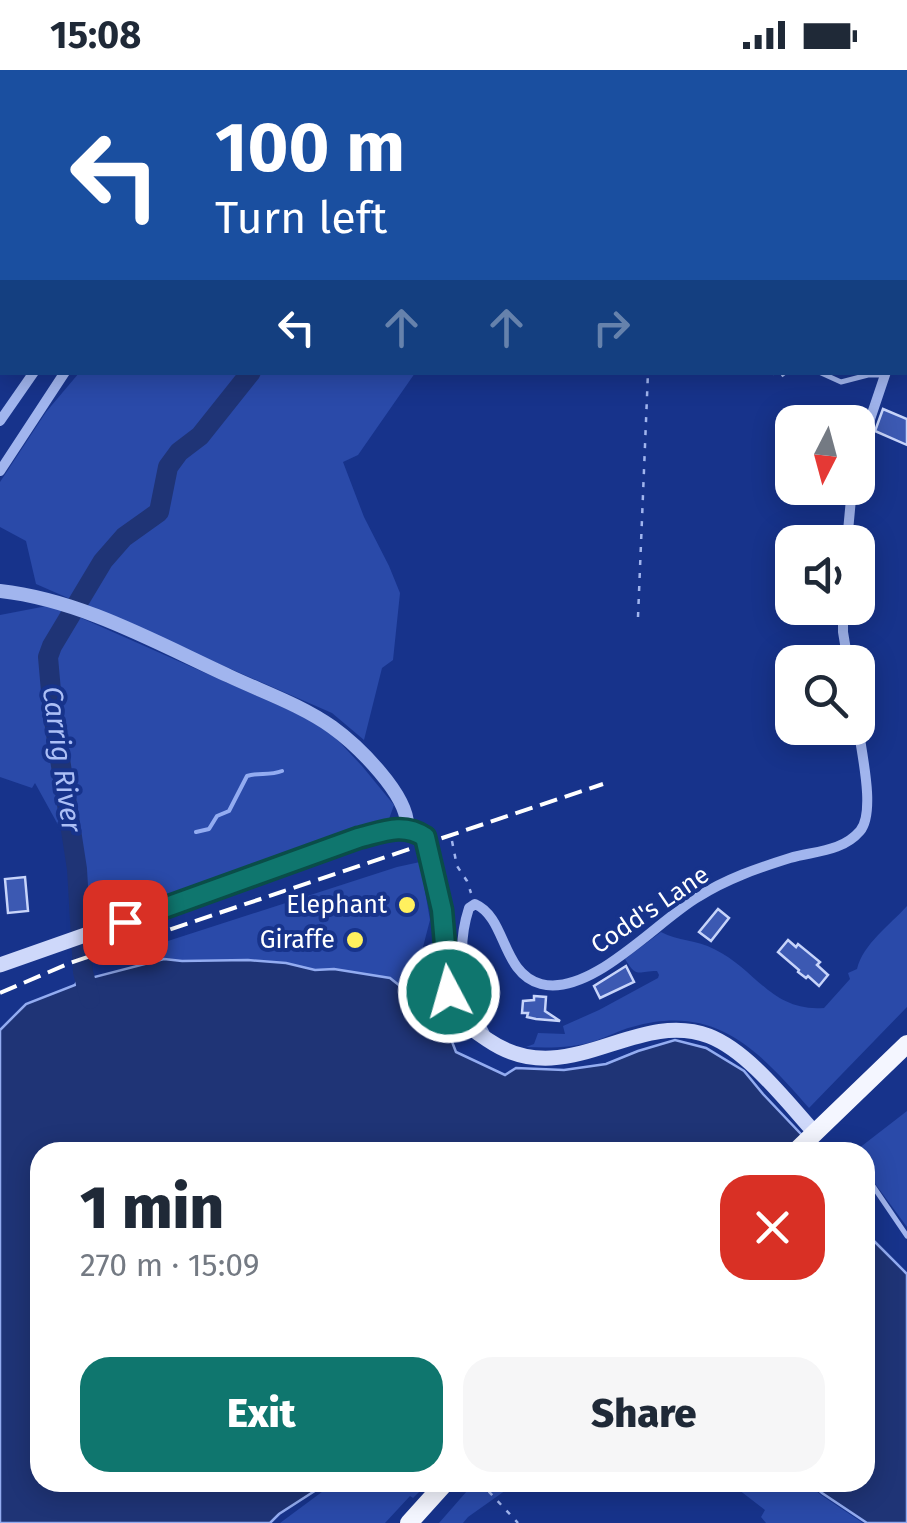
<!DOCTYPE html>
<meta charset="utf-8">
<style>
body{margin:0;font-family:"Fira Sans",sans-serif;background:#f6f6f7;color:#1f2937;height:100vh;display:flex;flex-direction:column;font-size:38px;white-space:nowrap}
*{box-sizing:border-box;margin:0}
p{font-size:32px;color:#747a83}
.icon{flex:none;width:55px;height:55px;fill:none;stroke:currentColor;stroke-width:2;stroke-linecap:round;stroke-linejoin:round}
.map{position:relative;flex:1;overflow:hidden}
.panel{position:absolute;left:30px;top:1072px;width:845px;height:350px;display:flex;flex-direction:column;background:#fff;border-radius:30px;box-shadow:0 5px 25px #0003}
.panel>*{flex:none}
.top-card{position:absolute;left:0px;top:0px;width:908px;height:305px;box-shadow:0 5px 25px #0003;background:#1a4fa0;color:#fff;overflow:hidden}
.needle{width:65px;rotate:186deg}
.fabs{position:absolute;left:775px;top:335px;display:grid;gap:20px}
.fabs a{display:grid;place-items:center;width:100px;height:100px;border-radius:20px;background:#fff;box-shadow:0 5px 25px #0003;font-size:50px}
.pin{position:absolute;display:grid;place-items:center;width:85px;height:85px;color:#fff;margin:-42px;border-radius:20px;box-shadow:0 5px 15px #0006}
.me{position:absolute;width:110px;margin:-55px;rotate:354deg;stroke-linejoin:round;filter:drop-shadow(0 0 8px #0008)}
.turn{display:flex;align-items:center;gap:35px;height:210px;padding:0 50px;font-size:45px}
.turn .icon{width:130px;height:130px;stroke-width:2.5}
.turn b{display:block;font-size:70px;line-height:85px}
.lanes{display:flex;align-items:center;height:95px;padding:0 50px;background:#0003;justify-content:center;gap:50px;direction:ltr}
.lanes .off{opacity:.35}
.round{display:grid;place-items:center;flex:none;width:105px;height:105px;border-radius:30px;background:#f6f6f7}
.head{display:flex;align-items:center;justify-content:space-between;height:170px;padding:0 50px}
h1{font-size:60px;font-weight:800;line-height:75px}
.cta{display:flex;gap:20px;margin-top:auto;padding:20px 50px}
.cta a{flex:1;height:115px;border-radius:30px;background:#0f766e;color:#fff;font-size:40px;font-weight:800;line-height:115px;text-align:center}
.cta a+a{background:#f6f6f7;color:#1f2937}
.status{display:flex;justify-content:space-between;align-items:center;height:70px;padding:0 50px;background:#fff;direction:ltr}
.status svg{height:28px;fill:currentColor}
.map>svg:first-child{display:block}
.green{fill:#2a4aa9}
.water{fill:#1f3476;stroke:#93acf1;stroke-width:2.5}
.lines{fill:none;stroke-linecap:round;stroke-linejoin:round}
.stream{stroke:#93acf1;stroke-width:4}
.river{stroke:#1f3476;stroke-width:20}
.building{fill:#3c59b2;stroke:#c7d4fa;stroke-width:2.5}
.path{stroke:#a1b5ee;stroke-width:2.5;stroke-dasharray:5 8;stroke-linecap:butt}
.service{stroke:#a1b5ee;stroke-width:5}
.minor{stroke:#a1b5ee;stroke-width:10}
.tertiary{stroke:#a1b5ee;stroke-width:14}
.secondary{stroke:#ced8fa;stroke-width:15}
.trunk{stroke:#f4f6ff;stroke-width:18}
.rail{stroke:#fff;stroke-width:4;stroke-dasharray:18 8;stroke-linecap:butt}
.route-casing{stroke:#0a4d48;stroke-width:25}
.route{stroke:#0f766e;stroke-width:18}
.poi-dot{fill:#fff05e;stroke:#17338b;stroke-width:4}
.labels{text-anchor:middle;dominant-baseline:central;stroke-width:8;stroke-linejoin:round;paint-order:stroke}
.poi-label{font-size:25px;fill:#fff;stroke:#17338b;text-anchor:end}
.street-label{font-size:25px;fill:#fff;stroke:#17338b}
.water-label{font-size:28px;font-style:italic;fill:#acbff6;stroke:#17338b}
</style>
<div class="status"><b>15:08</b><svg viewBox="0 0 49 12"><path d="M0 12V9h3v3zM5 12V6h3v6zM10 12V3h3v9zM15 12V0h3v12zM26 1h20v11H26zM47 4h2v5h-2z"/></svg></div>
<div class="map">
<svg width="907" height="1453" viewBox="0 0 907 1453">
<rect width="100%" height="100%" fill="#17338b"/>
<path class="green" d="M 79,303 L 415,303 L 358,385 L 343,392 L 364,447 L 389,496 L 400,523 L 393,590 L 382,598 L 364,670 L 332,643 L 36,514 L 26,471 L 0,457 L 0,412 L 46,342 Z
M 52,535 L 300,645 L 331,663 L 362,696 L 394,735 L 389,749 L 87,853 L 78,772 L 62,762 L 35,713 L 32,718 L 0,707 L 0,545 Z
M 420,792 L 430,850 L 423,877 L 434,929 L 444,951 L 389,908 L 335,899 L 315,900 L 286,893 L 248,890 L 182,891 L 164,889 L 137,881 L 397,797 Z
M 907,836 L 907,937 L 809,1038 C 758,980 716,933 632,957 C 619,960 608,967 595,971 C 573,978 549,978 526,977 L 534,974 L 538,963 L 565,964 L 563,956 L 599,940 L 658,908 L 659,905 L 657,901 C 638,901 637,909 625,889 L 661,862 C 678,871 697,870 714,879 C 756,899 771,942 824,938 L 850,909 L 848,903 L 857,899 C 863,874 890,855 907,836 Z
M 907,1041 L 907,1157 L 865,1100 L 865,1082 L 854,1082 Z
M 334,1413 L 334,1412 L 428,1413 L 413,1428 L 410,1426 L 385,1453 L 280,1453 Z
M 474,1413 L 516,1413 L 468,1447 L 463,1453 L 439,1453 Z
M 730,1413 L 807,1413 L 821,1425 L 863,1453 L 766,1453 L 761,1447 L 765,1440 Z"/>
<path class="water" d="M 164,889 L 182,891 L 248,890 L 286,893 L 315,900 L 334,899 L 390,908 L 444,951 L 456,982 L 505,1005 L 516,998 L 564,1000 L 606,994 L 638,981 L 675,970 L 706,978 L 744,1001 L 763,1024 L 818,1082 L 40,1082 L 40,1412 L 327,1413 L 279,1444 L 270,1453 L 0,1453 L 0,960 L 26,934 L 75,915 L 83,902 L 91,908 Z
M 865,1162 L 907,1204 L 907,1453 L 867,1453 L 822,1423 L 810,1413 L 865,1412 Z"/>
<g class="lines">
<path class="stream" d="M 196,762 L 209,759 L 217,746 L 229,741 L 247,706 C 258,702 269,706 282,701"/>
<path class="river" d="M 90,929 L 83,902 L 77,799 L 53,644 L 48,587 L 52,576 L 103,491 L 124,467 L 159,442 L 168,397 L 179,382 L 200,366 L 251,302"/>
</g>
<path class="building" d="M 883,339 L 907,349 L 907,375 L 875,361 Z
M 782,366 L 792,367 L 792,387 L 790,386 L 789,395 L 777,394 Z
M 25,807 L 28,841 L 8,843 L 5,809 Z
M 718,839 L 729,848 L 711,871 L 699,862 Z
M 788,870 L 796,877 L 798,874 L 820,892 L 817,895 L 828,905 L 819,916 L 808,906 L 806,908 L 798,902 L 799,900 L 778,882 Z
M 626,896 L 634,912 L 600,928 L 594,916 Z
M 534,926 L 546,927 L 545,941 L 560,951 L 536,949 L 527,947 L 528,943 L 522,943 L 523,931 L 534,930 Z"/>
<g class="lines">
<path class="path" d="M 770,302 L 781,307 L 787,302
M 638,547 L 648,302
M 452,771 L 457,796 L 467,811 L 471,823
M 480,1412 L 518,1453"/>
<path class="service" d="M 819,302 L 841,312 L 868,305 L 885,305
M 839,1082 L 840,1082
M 865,1108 L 873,1116 L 907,1166"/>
<path class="minor" d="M 413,2 L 417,0
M 905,246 L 907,240
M 0,351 L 34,302
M 858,385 L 886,302
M 0,401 L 65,302
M 847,472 L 852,418
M 843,538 L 843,562 L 848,592
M 486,966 C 465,926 454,884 469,838 L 475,834 C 507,848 501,903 541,914 C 591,927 657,851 698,827 C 726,809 758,798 790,788 C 814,781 842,782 860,761 C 876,742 861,681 858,656"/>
<path class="tertiary" d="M 0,521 C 81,530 155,572 229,606 C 263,622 301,635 332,657 C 357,675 410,726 407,758"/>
<path class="secondary" d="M 0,895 L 358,769 C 381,762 403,751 425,767 C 433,790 438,817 442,841 C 446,873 440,910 455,939 C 463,953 475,962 488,970 C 567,1024 634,938 709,966 C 748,981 787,1032 815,1063"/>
<path class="trunk" d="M 795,1082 L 907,974
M 409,1453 L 446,1412"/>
<path class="rail" d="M 0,923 L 70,893 L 603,714"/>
</g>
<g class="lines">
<defs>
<path id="route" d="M 125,852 L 358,768 C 382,762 403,752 425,767 L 442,840 L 449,922"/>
</defs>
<use href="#route" class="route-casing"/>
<use href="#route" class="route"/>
</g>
<g class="poi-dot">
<circle cx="407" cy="835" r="10"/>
<circle cx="355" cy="870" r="10"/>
</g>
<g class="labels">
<g class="poi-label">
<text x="387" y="835">Elephant</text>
<text x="335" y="870">Giraffe</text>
</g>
<g class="street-label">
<text transform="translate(650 840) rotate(-34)">Codd's Lane</text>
</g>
<g class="water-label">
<text transform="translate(62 689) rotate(82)">Carrig River</text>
</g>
</g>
</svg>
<div class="fabs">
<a><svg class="needle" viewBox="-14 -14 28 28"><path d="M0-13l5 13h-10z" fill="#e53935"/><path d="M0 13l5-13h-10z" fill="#747a83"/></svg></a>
<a><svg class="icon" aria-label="sound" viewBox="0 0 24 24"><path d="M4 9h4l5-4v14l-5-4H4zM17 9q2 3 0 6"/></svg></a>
<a><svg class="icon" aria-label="search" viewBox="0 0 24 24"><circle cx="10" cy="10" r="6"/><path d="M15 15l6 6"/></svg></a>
</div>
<div class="pin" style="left:125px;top:852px;background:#d93025"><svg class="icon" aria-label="arrive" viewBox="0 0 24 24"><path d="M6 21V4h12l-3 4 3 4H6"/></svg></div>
<svg class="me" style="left:449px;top:922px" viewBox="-20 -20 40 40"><circle r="17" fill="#0f766e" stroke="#fff" stroke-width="3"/><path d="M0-11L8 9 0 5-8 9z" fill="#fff"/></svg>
<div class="top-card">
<div class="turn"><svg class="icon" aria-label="left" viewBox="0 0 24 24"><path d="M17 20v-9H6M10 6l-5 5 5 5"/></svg><div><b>100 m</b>Turn left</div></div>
<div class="lanes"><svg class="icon" aria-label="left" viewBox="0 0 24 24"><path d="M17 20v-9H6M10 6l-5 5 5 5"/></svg><svg class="icon off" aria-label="ahead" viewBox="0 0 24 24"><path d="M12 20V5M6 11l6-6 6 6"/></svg><svg class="icon off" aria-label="ahead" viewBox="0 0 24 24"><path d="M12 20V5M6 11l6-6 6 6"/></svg><svg class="icon off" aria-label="right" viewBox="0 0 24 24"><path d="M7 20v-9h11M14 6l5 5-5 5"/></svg></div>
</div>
<section class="panel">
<div class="head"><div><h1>1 min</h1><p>270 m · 15:09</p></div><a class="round" style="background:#d93025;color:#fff"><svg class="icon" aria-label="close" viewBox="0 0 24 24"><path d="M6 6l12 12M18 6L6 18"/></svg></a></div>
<div class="cta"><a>Exit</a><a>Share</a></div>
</section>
</div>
